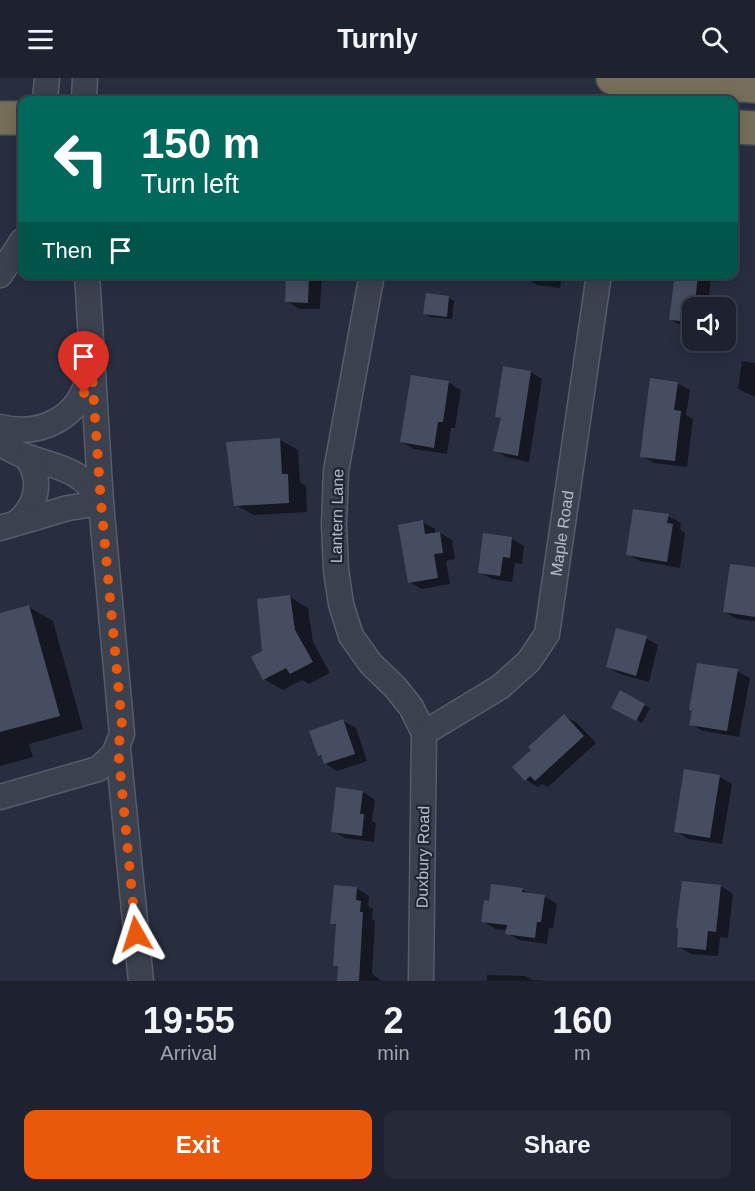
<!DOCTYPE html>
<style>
body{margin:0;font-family:Helvetica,sans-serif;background:#262a38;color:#f1f3f6;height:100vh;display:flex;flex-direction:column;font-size:22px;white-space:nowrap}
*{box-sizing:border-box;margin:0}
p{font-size:20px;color:#a1a4ab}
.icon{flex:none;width:33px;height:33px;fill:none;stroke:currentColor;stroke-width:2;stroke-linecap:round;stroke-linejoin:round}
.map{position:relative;height:903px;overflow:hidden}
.details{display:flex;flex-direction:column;background:#1e2230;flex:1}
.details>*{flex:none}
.banner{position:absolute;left:18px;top:18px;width:720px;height:183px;border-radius:12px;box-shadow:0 3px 15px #0003,0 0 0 2px #3c3f4c;background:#00695c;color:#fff;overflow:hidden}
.fabs{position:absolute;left:682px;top:219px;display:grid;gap:12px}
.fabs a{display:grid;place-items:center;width:54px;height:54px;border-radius:12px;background:#1e2230;box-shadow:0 3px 15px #0003,0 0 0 2px #3c3f4c;font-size:30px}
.pin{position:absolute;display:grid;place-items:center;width:51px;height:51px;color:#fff;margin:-62px -26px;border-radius:50% 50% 50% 0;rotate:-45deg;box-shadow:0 0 6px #0007}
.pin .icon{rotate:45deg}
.me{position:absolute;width:66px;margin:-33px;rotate:354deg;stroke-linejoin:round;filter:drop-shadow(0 0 4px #0008)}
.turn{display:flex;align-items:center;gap:21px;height:126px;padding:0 24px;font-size:27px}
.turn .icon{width:78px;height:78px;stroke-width:2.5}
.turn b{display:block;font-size:42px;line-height:51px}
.then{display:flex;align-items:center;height:57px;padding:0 24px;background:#0003;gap:12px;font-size:22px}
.eta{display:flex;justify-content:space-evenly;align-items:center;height:102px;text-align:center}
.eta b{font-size:36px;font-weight:700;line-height:42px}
.primary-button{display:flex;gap:12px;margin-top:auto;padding:12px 24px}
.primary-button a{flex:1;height:69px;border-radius:12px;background:#ea580c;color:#fff;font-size:24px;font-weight:700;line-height:69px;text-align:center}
.primary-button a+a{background:#262a38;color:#f1f3f6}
header{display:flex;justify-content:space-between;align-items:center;height:78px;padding:0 24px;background:#1e2230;font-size:27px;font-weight:700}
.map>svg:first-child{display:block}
.shadow{fill:#0007}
.building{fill:#474d61}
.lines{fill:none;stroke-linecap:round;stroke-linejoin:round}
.minor-casing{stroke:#575c6a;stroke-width:27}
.highway-casing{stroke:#444957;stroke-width:36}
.minor{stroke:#3c4150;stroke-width:24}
.highway{stroke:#756f59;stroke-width:33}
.route{stroke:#ea580c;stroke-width:10;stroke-dasharray:0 18}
.labels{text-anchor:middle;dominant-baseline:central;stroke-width:4.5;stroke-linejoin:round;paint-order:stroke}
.street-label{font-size:16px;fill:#b9bcca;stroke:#212635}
</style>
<header><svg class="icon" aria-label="menu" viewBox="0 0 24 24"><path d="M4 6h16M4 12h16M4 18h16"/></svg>Turnly<svg class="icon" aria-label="search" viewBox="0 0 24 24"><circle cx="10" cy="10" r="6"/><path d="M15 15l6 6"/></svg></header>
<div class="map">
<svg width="755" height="903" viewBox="0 0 755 903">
<rect width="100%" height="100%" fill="#282e40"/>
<path class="shadow" d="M 287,196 L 322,196 L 320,231 L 299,231 L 287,223 Z
M 463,196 L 562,196 L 560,210 L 537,207 L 529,202 L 467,199 Z
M 676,196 L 711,197 L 709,220 L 714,223 L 713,230 L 693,230 L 693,254 L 671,242 Z
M 448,219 L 454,223 L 452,241 L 431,239 L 425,236 Z
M 742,283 L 755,285 L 755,319 L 738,311 Z
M 531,294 L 542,301 L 529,384 L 506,379 L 495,372 L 502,341 L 496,338 Z
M 448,304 L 461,312 L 455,350 L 451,350 L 447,376 L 414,371 L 402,364 Z
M 677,305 L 690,312 L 686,337 L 693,341 L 687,389 L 654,385 L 642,378 Z
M 280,362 L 298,372 L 300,404 L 306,408 L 307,434 L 254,437 L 235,427 Z
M 668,438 L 681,445 L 680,451 L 685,455 L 680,490 L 640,483 L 627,476 Z
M 422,444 L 435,451 L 435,456 L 440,455 L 452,462 L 455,481 L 446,483 L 450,506 L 422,511 L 409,504 Z
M 485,457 L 512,461 L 524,468 L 522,486 L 515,485 L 512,504 L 492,501 L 480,494 Z
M 755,491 L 755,543 L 737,541 L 725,534 Z
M 290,519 L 308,530 L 313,564 L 330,595 L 309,606 L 302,602 L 283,612 L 264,601 L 264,573 Z
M 29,529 L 53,543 L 83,651 L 29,666 L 33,679 L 0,688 L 0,537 Z
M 646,560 L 658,567 L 649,604 L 620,596 L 608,589 Z
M 737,593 L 750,600 L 739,659 L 703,653 L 691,646 Z
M 621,614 L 650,630 L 642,645 L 613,629 Z
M 564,638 L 577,645 L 596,665 L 548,709 L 542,706 L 538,709 L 526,702 L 514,689 Z
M 343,643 L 356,650 L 367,683 L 337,693 L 325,685 L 323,680 L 319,677 Z
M 685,693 L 720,699 L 732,706 L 722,766 L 688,761 L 676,753 Z
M 363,714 L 375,722 L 372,743 L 376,745 L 374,764 L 345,760 L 333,753 Z
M 492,808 L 523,812 L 532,817 L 544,818 L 557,826 L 553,850 L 549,850 L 547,866 L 519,862 L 507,855 L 507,852 L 495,851 L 483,843 L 490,825 Z
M 721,808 L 733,816 L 728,860 L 720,859 L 718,878 L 691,876 L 678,868 Z
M 356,810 L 369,818 L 368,828 L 373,831 L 372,841 L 375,843 L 372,896 L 382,903 L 339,903 L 340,890 L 334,887 L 337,848 L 332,845 Z
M 487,897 L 525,898 L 533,902 L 548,903 L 487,903 Z"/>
<path class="building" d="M 286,196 L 309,196 L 308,225 L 285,224 Z
M 675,196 L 698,196 L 693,244 L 669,242 Z
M 426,215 L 449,218 L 447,239 L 423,236 Z
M 503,288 L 531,293 L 518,378 L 493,373 L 501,340 L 495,339 Z
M 411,297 L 449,303 L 443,344 L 438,344 L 434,370 L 400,364 Z
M 650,300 L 678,304 L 674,332 L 681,333 L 675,383 L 640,379 Z
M 280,360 L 282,396 L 288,396 L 289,425 L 234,428 L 226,364 Z
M 633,431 L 669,436 L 667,445 L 673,446 L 667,484 L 626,477 Z
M 423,442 L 425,456 L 440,454 L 443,475 L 434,476 L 438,500 L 408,505 L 398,447 Z
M 483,455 L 512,459 L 510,480 L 503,479 L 500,498 L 478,495 Z
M 730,486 L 755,489 L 755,539 L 723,534 Z
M 290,517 L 295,552 L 313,584 L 290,596 L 286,590 L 263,602 L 251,579 L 262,573 L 257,521 Z
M 29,527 L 60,638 L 0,654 L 0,535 Z
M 616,550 L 647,558 L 636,598 L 606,589 Z
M 697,585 L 738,591 L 727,653 L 689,647 L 692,633 L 689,632 Z
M 620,612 L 645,626 L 636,643 L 611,630 Z
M 564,636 L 584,658 L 535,703 L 530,698 L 525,703 L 512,689 L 531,672 L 528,669 Z
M 343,641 L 355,676 L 324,686 L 321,677 L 318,678 L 309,653 Z
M 684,691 L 720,697 L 710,760 L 674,754 Z
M 336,709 L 363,713 L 360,736 L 364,736 L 362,758 L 331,754 Z
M 682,803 L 721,807 L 716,854 L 708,853 L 706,872 L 677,869 L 678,850 L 676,850 Z
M 491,806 L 523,810 L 522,814 L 545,817 L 541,844 L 537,844 L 535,860 L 505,856 L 507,847 L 481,844 L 484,822 L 489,823 Z
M 334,807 L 357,809 L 356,822 L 361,823 L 360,834 L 363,834 L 359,903 L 337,903 L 338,888 L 333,888 L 336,846 L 330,846 Z"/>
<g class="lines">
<defs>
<g id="minor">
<path d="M 45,22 L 47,0"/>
<path d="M 84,22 L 85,0"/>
<path d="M 372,196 L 336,393 L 334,447 L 336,492 L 341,526 L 351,558 L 371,586 L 395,609 L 411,629 L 424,655 L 421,903"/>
<path d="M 0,197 L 22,163"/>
<path d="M 0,349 C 41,359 80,340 89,297"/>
<path d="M 0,365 C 36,391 79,380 101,425"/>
<path d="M 16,445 C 37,429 43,402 27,380"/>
<path d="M 0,450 L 68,430 L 101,425"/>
<path id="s1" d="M 424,655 L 500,609 L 529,583 L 547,556 L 599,196"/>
<path d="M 118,671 L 141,903"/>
<path d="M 0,719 L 98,691 L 114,676 L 122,656 L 101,425 L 87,196"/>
</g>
<path id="highway" d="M 613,0 L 755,8
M 0,40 L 22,40
M 734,49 L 755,50"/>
</defs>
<use href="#minor" class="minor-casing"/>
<use href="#highway" class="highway-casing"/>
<use href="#minor" class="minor"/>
<use href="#highway" class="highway"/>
</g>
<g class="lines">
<path class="route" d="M 84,315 L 87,306 L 91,283 L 101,425 L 122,647 L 118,671 L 136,856"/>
</g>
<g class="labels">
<g class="street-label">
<text transform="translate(337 438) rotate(-89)">Lantern Lane</text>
<text stroke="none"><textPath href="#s1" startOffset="262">Maple Road</textPath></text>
<text transform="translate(423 779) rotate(-89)">Duxbury Road</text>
</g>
</g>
</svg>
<div class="fabs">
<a><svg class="icon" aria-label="sound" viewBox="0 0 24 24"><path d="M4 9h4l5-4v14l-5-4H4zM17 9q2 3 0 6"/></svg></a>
</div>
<div class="pin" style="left:84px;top:315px;background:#d93025"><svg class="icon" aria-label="arrive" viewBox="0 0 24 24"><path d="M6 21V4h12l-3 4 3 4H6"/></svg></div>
<svg class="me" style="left:136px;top:856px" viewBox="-20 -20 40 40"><path d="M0-17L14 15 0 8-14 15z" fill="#ea580c" stroke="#fff" stroke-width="4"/></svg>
<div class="banner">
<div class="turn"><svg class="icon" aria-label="left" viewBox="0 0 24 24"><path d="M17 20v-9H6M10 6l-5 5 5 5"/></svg><div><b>150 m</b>Turn left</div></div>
<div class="then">Then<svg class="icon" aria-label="arrive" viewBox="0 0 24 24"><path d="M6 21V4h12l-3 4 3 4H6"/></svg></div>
</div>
</div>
<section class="details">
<div class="eta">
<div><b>19:55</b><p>Arrival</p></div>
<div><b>2</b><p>min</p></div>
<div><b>160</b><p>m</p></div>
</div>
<div class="primary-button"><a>Exit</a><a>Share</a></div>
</section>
